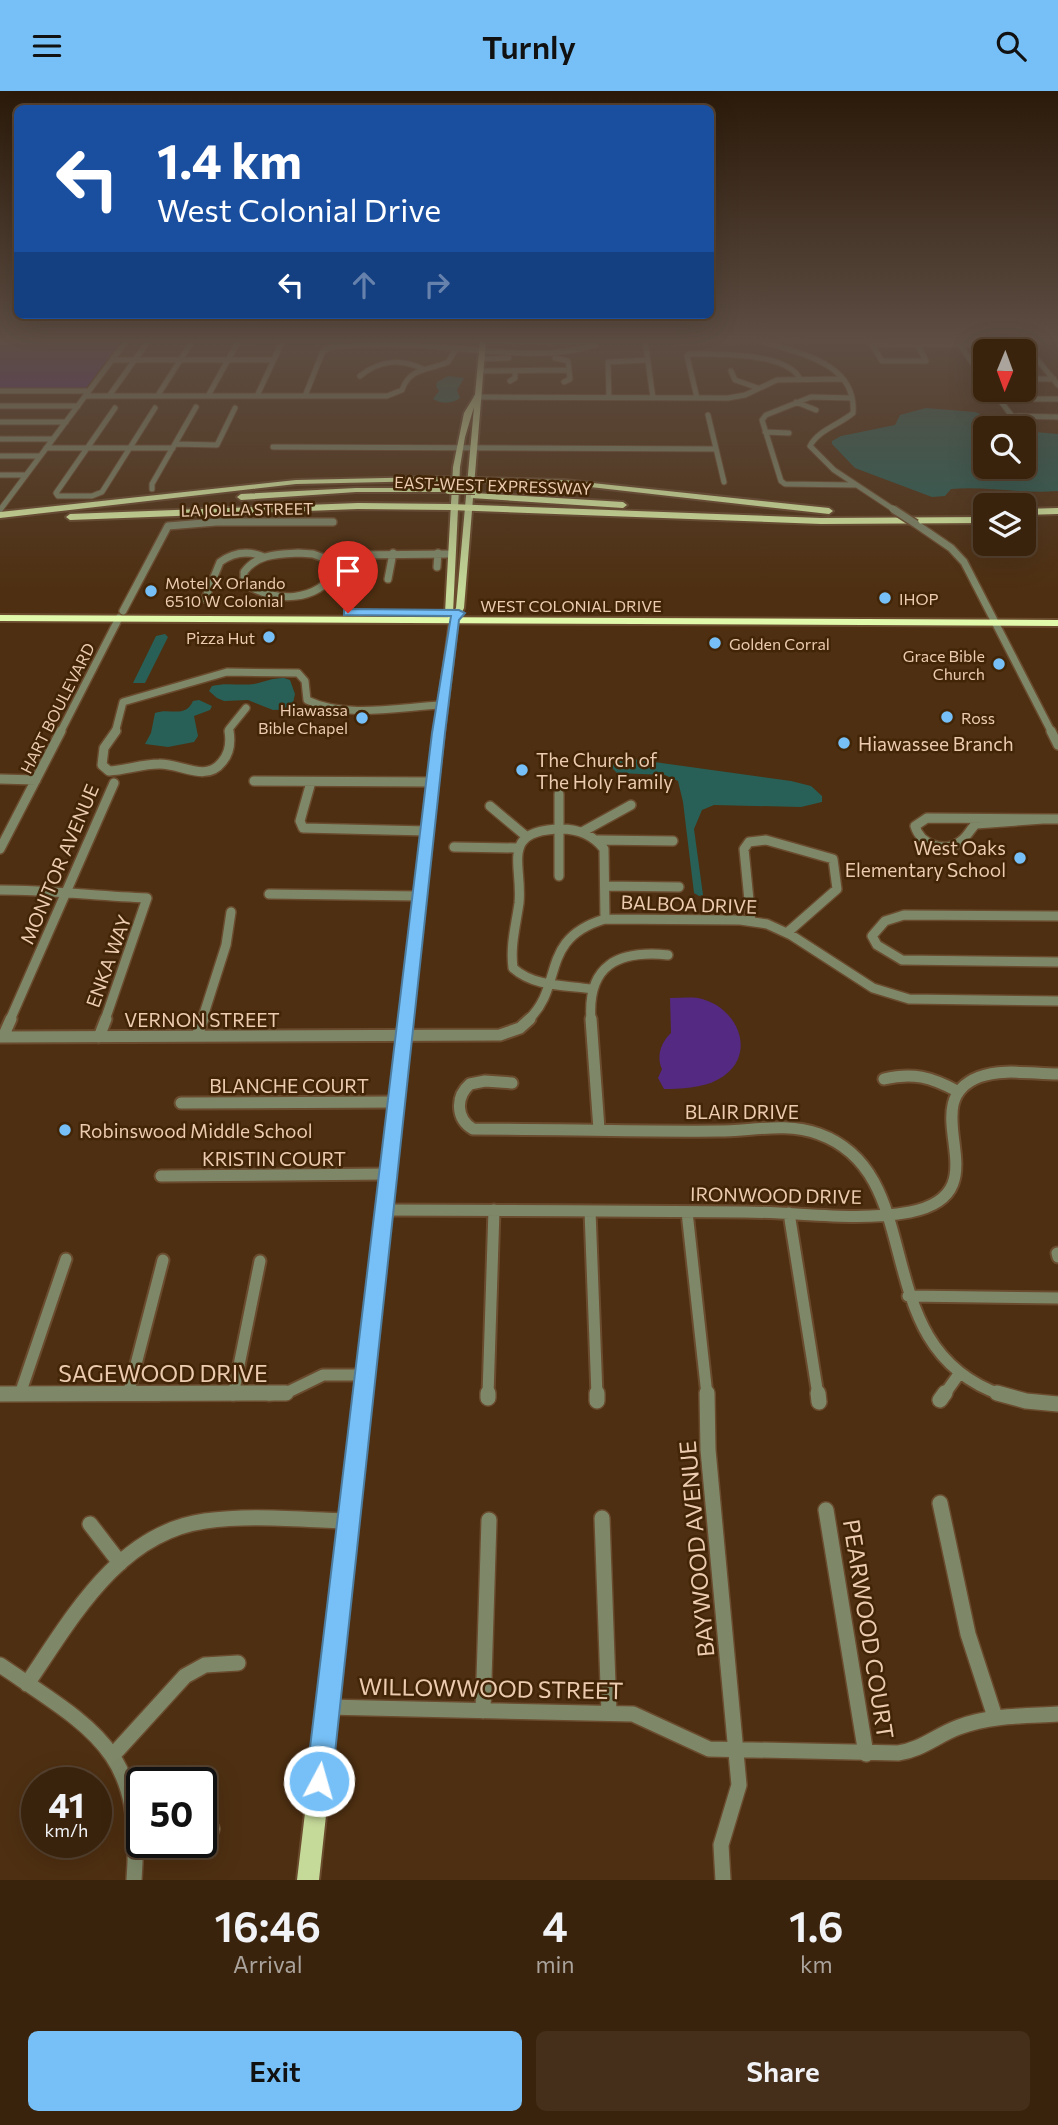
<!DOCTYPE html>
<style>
body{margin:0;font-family:Commissioner,sans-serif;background:#452f1b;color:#f1f3f6;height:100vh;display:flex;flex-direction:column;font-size:26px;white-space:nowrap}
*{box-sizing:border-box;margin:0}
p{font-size:23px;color:#aba49d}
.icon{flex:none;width:38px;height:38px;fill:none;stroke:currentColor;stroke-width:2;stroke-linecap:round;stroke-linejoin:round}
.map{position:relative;height:1789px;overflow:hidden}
.side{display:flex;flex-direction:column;background:#3a230d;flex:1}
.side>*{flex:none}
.hud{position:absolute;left:14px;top:14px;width:700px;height:214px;border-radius:10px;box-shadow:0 7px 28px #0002,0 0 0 2px #54402e;background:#1a4fa0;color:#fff;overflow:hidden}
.needle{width:46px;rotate:181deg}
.buttons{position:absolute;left:973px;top:248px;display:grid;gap:14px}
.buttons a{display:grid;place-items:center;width:63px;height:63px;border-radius:10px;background:#3a230d;box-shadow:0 7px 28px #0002,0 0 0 2px #54402e;font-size:35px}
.speed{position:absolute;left:21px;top:1676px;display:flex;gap:14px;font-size:35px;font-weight:700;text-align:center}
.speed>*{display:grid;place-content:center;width:91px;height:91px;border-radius:50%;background:#3a230d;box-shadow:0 7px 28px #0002,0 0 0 2px #54402e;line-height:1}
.speed small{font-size:18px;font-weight:400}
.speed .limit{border:4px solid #111;border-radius:10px;background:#fff;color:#111}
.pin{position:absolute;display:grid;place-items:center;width:60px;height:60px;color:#fff;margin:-72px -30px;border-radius:50% 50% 50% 0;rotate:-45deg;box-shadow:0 0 7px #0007}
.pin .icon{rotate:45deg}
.me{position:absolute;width:77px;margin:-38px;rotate:6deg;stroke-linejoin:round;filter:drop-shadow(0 0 5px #0008)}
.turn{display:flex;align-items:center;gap:24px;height:147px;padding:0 28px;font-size:32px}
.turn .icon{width:91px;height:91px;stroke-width:2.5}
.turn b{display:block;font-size:49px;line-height:60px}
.lanes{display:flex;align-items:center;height:66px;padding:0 28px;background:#0003;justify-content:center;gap:35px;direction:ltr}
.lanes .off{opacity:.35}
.eta{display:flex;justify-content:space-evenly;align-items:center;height:119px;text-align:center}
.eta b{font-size:42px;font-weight:600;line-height:49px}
.cta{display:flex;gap:14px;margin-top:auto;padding:14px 28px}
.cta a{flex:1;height:80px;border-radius:10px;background:#76c0f7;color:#111;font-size:28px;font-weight:600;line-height:80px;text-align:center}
.cta a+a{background:#452f1b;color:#f1f3f6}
header{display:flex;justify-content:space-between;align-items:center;height:91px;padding:0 28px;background:#76c0f7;color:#111;font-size:32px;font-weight:600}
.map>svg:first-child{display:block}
.green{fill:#542981}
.water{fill:#286057}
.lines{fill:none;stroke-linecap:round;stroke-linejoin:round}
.minor-far4-casing{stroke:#6a4b2e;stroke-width:7}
.minor-far3-casing{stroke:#6a4b2e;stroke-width:10}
.minor-far2-casing{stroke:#6a4b2e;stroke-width:12}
.minor-far1-casing{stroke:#6a4b2e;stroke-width:15}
.minor-casing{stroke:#6a4b2e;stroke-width:18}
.major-casing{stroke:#6a4b2e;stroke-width:4}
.highway-casing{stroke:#6a4b2e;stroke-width:4}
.minor-far4{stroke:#7e8869;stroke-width:5}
.minor-far3{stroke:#7e8869;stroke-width:7}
.minor-far2{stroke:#7e8869;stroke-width:9}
.minor-far1{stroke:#7e8869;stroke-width:11}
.minor{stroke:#7e8869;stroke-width:15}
.major{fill:#c5d999;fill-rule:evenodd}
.highway{fill:#e1f9ab;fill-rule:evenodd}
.minor-bridge-far1-casing{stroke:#6a4b2e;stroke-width:7;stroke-linecap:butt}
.minor-bridge-casing{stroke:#6a4b2e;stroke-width:10;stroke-linecap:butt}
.highway-bridge-casing{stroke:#6a4b2e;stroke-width:10;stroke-linecap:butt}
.minor-bridge-far1{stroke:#7e8869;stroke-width:5}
.minor-bridge{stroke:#7e8869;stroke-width:7}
.highway-bridge{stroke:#e1f9ab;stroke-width:8}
.route{fill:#76c0f7;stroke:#4d7da1;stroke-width:2}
.poi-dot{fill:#76c0f7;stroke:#422506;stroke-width:2.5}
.labels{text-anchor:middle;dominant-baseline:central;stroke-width:5;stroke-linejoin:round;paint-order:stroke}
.far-street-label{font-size:16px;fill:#eccbb0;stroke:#422506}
.far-poi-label{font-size:16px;fill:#eccbb0;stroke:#422506;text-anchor:start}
.poi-label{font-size:19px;fill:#eccbb0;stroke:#422506;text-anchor:start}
.street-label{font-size:19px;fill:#eccbb0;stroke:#422506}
.near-street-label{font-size:23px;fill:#eccbb0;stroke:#422506}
</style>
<header><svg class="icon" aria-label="menu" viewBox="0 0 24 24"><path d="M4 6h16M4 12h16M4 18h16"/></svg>Turnly<svg class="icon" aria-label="search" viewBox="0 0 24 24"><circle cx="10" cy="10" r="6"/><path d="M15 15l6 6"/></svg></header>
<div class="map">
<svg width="1058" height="1789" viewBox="0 0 1058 1789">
<rect width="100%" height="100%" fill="#4e2f11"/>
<path class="green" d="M 0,249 L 122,249 L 85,298 L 0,298 Z
M 670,907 C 679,907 689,906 698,907 C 739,915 760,967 717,989 C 703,997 679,998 664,998 L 658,987 L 662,978 C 656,966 661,951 671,942 Z"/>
<path class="water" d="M 448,285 L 464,287 L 457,299 L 460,307 C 453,313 441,313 433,308 L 439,300 L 436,295 L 437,291 Z
M 926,317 L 975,321 L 1019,338 L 985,338 L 985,376 L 1024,376 L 1024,340 L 1058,343 L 1058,400 C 1022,403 987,395 951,398 L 945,405 L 932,406 L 855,377 L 832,353 L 832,350 L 841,345 L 895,334 L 900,324 Z
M 165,543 L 168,546 L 145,592 L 133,592 L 156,545 Z
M 284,587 L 290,589 L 295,603 L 293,612 L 301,618 L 273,619 L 248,609 L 224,610 L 217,607 L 209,600 L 212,595 C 226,591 240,595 254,593 C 264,591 272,587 284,587 Z
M 199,609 L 212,615 L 210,619 L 194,625 L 198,645 L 194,651 L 168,656 L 145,653 L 151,642 L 155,622 C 169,616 185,628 193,610 Z
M 611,665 L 791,690 L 811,695 L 822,705 L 822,711 L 801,716 L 714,714 L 702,719 L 694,738 L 703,804 L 699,805 L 694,802 L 683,711 L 678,690 L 665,684 L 617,682 L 609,674 Z"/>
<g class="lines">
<defs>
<path id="minor-far4" d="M 645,249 L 653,307
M 759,249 C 795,262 857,270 853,322 C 839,334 818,339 810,355 L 834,379 L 893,418
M 791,249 L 804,249
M 1028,249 L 1028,257 L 1058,294
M 917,253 L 1027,254
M 917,253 L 926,270 L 882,270 L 872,254 Z
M 960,254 L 985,290
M 555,267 L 568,270 L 570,288 L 564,291
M 481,268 L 509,267
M 112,269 L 273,269
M 480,280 L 569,279
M 731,280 L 735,289 L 758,297
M 360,285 C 380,269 400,267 423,278
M 1024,288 L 1054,288
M 510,290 L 515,287 L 515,280
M 992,299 L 1012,325 L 1058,326
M 0,300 L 89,300
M 158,304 L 193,249
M 85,305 L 387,305 L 402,299 C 410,276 428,280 448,271 L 456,258
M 109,305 L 149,249
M 208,305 L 239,249
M 257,305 L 283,249
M 305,305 L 323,260 L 331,256 C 367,253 403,253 440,256 C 492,260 545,269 596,254 L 587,251 L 483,250
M 476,306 L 728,307 L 745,304 L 777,289 L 842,288
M 609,307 L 608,271 L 648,269
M 697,307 L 687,265 L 689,263 C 716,263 787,261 800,288
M 851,307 L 811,306 L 766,324 L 762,329 L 781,390 L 785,393 L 855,394
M 1034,308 L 1058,308
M 796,311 L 816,319
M 0,315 L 78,315
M 115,317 L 56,402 L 58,405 L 92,405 L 102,401 L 155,317
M 708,324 L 724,391
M 0,331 L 66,331
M 765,341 L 789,342
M 0,348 L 53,348
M 175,353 L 217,354 L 235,317
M 273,356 L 716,358
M 46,357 L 173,357
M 0,365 L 40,365
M 0,384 L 26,384
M 152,398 L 152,393 L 196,316
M 0,419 L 127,249"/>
<path id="minor-far3" d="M 916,433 L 951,457 L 964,471 L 1052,642
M 298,462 L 313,463 L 332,470 L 337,479 C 316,512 275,512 244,492 L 244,481 C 257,463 278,463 298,462 Z
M 332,470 L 356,464 L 450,463
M 437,476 L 438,462
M 388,488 L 393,462
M 205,508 L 220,471 C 234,461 248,459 264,466
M 123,520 L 168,435 L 216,431 L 333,431
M 60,642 L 119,527
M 115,642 L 123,611 L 227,581 L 298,582 L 305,590 L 307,609 C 347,628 399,616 442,614
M 229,642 L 229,638 L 246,617"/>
<path id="minor-far2" d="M 116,640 L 104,657 L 102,674 L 109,680 C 126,679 142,673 159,673 C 180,672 206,692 222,671 C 230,662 231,652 229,640
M 1051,640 L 1058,654
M 0,688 L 36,689
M 254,690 L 433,691
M 311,691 L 300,730 L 303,737 L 427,740
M 559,703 L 559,785
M 490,715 L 527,746
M 1043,728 L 976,733 C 970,738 968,745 961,750 C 945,763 920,753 915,735 L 927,727 L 1058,728
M 582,741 L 631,714
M 598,749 L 673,750
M 454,756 L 517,757
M 0,758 L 61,640
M 605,795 L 679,796
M 0,799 C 50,799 97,805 147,807 L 105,929
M 269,803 L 419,805
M 1058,825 L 904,824 L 885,830 L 872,845 L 877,854 L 902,869 L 1058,871
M 751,830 L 744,758 L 749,751 L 766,749 L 833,768 L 837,798 L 788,841
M 591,898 C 565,894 534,896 513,877 C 510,854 516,834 519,812 C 523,774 499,739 561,738 C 579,738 593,744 604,758 L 605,828
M 10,929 L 114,692
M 202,929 L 226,854 L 231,821
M 528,929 C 565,895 538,848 605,828 L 740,829 L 767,833 L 791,844 L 873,897 L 909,908 L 1058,910
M 591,929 C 587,874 618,859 668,864"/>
<path id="minor-far1" d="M 591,928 L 599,1038
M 197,945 L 203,928
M 0,946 L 500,944 L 520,937 L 530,928
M 3,946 L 11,928
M 99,946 L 106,928
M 884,988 C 913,981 931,986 957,1000
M 512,992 L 485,990 L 470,993 C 455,1006 456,1028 473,1038 C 555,1038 637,1041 718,1040 C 751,1040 787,1031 819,1043 C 932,1084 863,1256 1002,1304
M 181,1012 L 396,1011
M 161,1085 L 388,1083
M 384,1119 C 504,1119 625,1120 745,1121 C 800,1121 856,1131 910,1121 C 1006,1102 910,1013 979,986 C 1002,977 1033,983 1058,983
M 590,1120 L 597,1304
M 687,1121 L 707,1304
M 789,1122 L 818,1304
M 1057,1162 L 1058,1166
M 908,1205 L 1058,1207
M 0,1303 L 159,1304
M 20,1303 L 66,1168
M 128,1304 L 163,1169
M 233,1304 L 260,1170
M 269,1304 L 286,1302 L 323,1284 L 365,1284
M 488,1304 L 494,1119
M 944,1304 L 959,1283"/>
<path id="minor" d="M 597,1302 L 597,1310
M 707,1302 L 708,1359 L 739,1694 L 721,1754 L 723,1789
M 818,1302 L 819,1311
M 997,1302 L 1026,1310 L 1058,1313
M 0,1303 L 286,1302
M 488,1307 L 488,1302
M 940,1309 L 945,1302
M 940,1412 L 968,1543 L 995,1626
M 826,1419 L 866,1663
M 602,1427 L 609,1621
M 90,1433 L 120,1472
M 0,1574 C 97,1640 144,1660 134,1789
M 27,1593 C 72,1527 118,1442 205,1430 C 253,1423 302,1429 349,1430
M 327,1616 L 633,1623 L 709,1658 L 898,1662 C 921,1659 937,1644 959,1636 C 991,1624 1025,1625 1058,1623
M 483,1620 L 489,1429
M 114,1663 L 185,1585 L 205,1574 L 238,1572
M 201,1741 L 212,1738
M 137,1758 L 160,1752"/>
<path id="major" d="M 480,249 L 486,249 L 464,517 L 458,529 L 438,691 L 319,1789 L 297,1789 L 428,691 L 450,529 L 445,522 L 453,376 L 464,322 L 475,304 ZM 474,316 L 456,517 L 453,522 L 460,376 L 465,346 Z"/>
<path id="highway" d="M 430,386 L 564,389 L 829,417 L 833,420 L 829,423 L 564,393 L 430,390 L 296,393 L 0,427 L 0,421 L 296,389 Z
M 356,397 L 449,397 L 453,399 L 449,401 L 356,401 L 241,409 L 237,406 L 241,403 Z
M 474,402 L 623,411 L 627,414 L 623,417 L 471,407 L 471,403 Z
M 358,412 L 450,413 L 821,427 L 985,426 L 985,432 L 821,433 L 450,419 L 358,418 L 70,429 L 66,426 L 70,423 Z
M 1058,417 L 1058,423 L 1024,424 L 1024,418 Z
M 0,524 L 1058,529 L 1058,535 L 0,530 Z"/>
</defs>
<use href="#minor-far4" class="minor-far4-casing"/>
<use href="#minor-far3" class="minor-far3-casing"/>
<use href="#minor-far2" class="minor-far2-casing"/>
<use href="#minor-far1" class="minor-far1-casing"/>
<use href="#minor" class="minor-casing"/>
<use href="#major" class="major-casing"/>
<use href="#highway" class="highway-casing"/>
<use href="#minor-far4" class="minor-far4"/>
<use href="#minor-far3" class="minor-far3"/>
<use href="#minor-far2" class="minor-far2"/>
<use href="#minor-far1" class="minor-far1"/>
<use href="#minor" class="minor"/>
<use href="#major" class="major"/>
<use href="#highway" class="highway"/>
<defs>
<path id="minor-bridge-far1" d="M 893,418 L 896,420"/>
<path id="minor-bridge" d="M 893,418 L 916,433"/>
<path id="highway-bridge" d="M 449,399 L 475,399"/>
</defs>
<use href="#minor-bridge-far1" class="minor-bridge-far1-casing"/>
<use href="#minor-bridge" class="minor-bridge-casing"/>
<use href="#highway-bridge" class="highway-bridge-casing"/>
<use href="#minor-bridge-far1" class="minor-bridge-far1"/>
<use href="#minor-bridge" class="minor-bridge"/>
<use href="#highway-bridge" class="highway-bridge"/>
</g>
<linearGradient id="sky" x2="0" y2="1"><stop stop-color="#2b1a09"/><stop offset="0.5" stop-color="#5d4d43"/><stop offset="1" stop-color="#5d4d43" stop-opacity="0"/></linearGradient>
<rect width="1058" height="499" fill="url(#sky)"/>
<path class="route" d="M 348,518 L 459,519 L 465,522 L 459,529 L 445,642 L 332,1690 L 329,1699 L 319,1703 L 310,1699 L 306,1690 L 432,642 L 451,525 L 344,524 L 344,519 Z"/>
<g class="poi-dot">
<circle cx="151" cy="500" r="7"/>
<circle cx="885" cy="507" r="7"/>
<circle cx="269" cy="546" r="7"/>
<circle cx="715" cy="552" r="7"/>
<circle cx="999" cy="573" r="7"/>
<circle cx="947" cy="626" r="7"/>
<circle cx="362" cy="627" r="7"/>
<circle cx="844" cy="652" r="7"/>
<circle cx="522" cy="679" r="7"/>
<circle cx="1020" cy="767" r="7"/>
<circle cx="65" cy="1039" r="7"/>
</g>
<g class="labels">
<g class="far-street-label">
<text transform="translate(493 394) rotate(2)">EAST-WEST EXPRESSWAY</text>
<text transform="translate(247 418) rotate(-1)">LA JOLLA STREET</text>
<text x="571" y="514">WEST COLONIAL DRIVE</text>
<text transform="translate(57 617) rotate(-63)">HART BOULEVARD</text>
</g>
<g class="far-poi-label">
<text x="165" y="491">Motel X Orlando<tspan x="165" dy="18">6510 W Colonial</tspan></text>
<text x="899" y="507">IHOP</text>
<text x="255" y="546" text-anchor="end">Pizza Hut</text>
<text x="729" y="552">Golden Corral</text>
<text x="985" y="564" text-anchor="end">Grace Bible<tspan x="985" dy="18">Church</tspan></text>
<text x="348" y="618" text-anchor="end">Hiawassa<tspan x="348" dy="18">Bible Chapel</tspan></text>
<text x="961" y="626">Ross</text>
</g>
<g class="poi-label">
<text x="858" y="652">Hiawassee Branch</text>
<text x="536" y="668">The Church of<tspan x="536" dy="22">The Holy Family</tspan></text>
<text x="1006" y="756" text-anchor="end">West Oaks<tspan x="1006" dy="22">Elementary School</tspan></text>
<text x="79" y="1039">Robinswood Middle School</text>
</g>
<g class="street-label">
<text transform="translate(59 773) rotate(-67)">MONITOR AVENUE</text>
<text transform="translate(689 813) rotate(2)">BALBOA DRIVE</text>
<text transform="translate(108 870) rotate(-70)">ENKA WAY</text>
<text x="202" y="928">VERNON STREET</text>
<text x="289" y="994">BLANCHE COURT</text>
<text x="742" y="1020">BLAIR DRIVE</text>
<text x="274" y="1067">KRISTIN COURT</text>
<text transform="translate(776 1104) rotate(1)">IRONWOOD DRIVE</text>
</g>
<g class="near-street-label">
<text x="163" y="1282">SAGEWOOD DRIVE</text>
<text transform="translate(696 1458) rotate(-95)">BAYWOOD AVENUE</text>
<text transform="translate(869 1538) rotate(81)">PEARWOOD COURT</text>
<text transform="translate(491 1597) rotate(1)">WILLOWWOOD STREET</text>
</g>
</g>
</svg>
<div class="buttons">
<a><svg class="needle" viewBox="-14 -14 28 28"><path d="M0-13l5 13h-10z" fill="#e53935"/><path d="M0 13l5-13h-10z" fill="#aba49d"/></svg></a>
<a><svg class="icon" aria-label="search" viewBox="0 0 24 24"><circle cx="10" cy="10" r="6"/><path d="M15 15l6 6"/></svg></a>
<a><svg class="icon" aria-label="layers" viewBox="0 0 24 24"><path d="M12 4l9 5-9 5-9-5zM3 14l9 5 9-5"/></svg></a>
</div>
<div class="speed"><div>41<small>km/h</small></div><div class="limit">50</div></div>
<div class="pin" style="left:348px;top:522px;background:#d93025"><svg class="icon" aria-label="arrive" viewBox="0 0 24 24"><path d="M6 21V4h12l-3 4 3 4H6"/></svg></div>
<svg class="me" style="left:319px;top:1690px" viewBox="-20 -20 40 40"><circle r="17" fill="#76c0f7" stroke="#fff" stroke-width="3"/><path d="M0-11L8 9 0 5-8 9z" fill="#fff"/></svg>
<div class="hud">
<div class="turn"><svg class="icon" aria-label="left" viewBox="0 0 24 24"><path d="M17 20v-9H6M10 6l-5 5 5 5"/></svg><div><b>1.4 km</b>West Colonial Drive</div></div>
<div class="lanes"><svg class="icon" aria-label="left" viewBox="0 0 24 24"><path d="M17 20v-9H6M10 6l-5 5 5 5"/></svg><svg class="icon off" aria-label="ahead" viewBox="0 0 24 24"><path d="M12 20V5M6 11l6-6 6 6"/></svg><svg class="icon off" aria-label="right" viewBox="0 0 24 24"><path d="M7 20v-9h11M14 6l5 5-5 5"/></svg></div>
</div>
</div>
<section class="side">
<div class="eta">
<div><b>16:46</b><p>Arrival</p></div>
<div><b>4</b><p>min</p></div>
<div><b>1.6</b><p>km</p></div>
</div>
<div class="cta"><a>Exit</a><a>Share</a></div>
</section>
